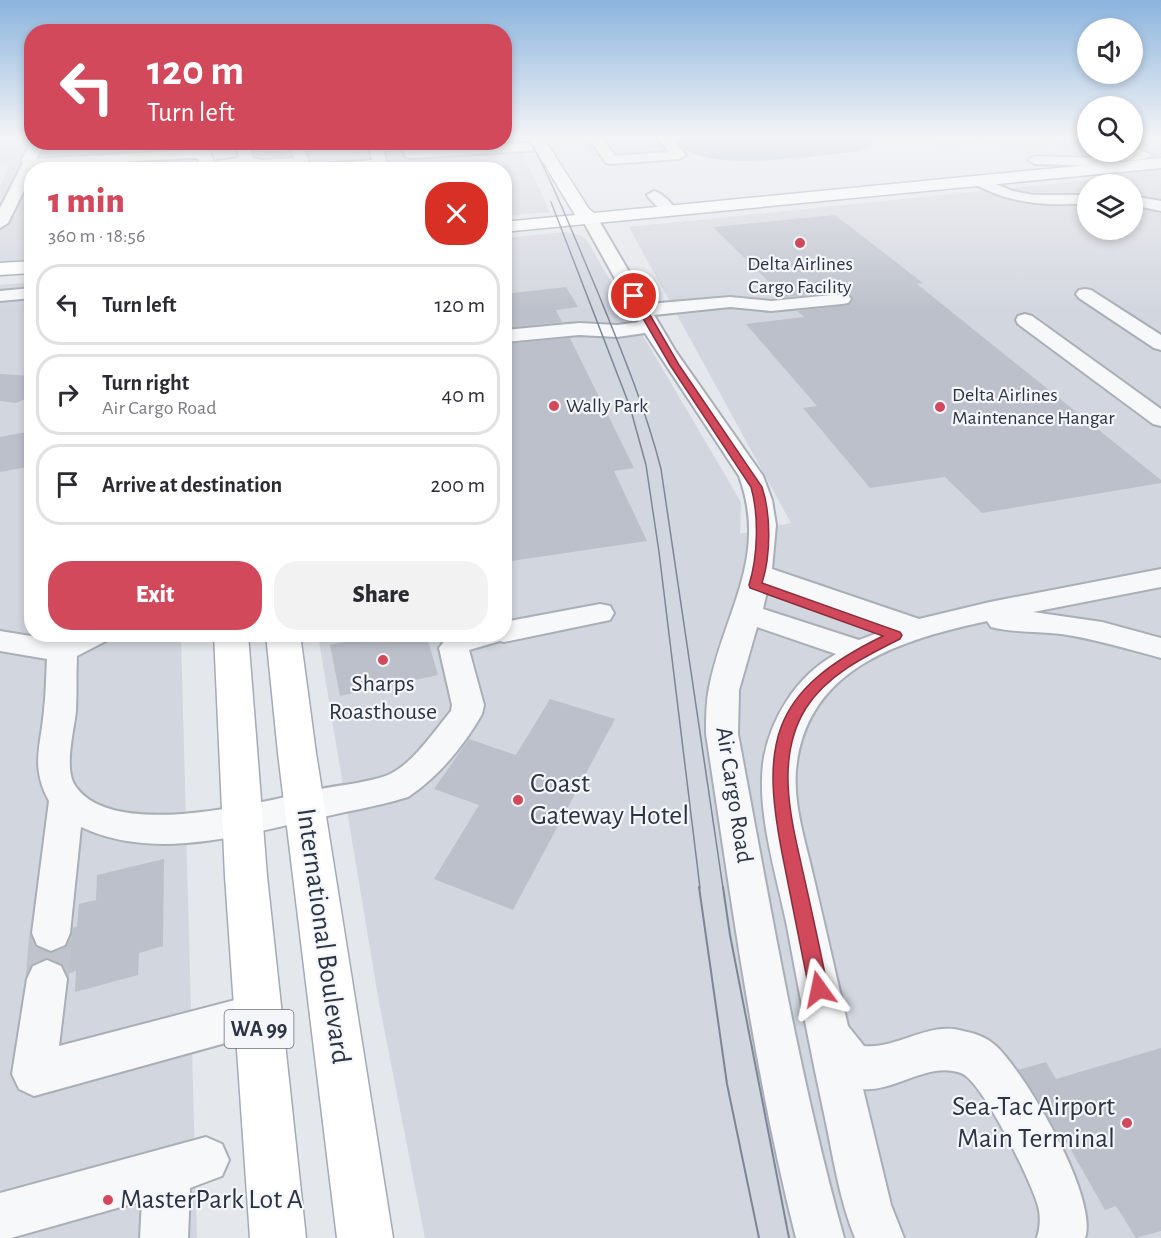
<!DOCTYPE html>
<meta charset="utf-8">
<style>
body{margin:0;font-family:"Alegreya Sans",sans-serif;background:#f2f2f3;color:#2b2b33;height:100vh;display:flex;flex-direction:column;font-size:22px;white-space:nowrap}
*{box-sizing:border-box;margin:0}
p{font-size:20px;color:#7c7c81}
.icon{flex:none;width:33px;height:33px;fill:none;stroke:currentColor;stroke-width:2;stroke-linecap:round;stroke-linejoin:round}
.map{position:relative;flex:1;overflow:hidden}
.drawer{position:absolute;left:24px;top:162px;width:488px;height:480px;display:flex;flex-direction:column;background:#fff;border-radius:24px;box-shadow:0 3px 9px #0003}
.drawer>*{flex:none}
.banner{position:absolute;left:24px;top:24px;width:488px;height:126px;border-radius:24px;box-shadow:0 3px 9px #0003;background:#d1495b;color:#fff;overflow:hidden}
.controls{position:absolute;left:1077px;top:18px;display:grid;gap:12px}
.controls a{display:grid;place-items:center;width:66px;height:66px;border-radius:50%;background:#fff;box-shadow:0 3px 9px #0003;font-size:30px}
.pin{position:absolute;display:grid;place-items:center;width:51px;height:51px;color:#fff;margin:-26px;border:3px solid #fff;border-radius:50%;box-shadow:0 2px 6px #0007}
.me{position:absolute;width:66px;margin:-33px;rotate:348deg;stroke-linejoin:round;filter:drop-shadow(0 0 4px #0008)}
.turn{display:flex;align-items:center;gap:21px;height:126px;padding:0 24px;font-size:27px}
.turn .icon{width:78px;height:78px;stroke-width:2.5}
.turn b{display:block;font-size:42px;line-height:51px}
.round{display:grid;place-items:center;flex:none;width:63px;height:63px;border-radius:24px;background:#f2f2f3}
.headline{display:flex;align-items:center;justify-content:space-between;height:102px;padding:0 24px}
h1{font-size:36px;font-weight:800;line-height:45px;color:#d1495b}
.cta{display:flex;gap:12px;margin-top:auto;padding:12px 24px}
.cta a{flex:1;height:69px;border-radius:24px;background:#d1495b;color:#fff;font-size:24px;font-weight:800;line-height:69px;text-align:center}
.cta a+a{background:#f2f2f3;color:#2b2b33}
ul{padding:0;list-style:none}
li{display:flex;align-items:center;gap:18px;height:81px;margin:0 12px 9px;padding:0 12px;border:3px solid #e1e1e2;border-radius:24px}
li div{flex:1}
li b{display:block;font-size:22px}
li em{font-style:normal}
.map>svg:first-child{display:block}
.built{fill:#d2d6de;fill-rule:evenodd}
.green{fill:#c9d6c5}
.water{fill:#9fb4cc}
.building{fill:#bbc0ca}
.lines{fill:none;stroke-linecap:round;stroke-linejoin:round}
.minor-tunnel{stroke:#bfc3cb;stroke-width:43;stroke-dasharray:43 21;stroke-linecap:butt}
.minor-casing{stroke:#a9aeb7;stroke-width:4}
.major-casing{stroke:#a3abb8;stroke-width:3}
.minor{fill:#f7f8fa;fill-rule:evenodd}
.major{fill:#fff;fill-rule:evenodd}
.tram-far1{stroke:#7d8696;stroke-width:1.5}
.tram{stroke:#7d8696;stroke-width:2}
.route{fill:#d1495b;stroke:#882f3b;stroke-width:1.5}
.poi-dot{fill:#d1495b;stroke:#f4f6f9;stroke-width:2}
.labels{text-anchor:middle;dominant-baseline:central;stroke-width:4.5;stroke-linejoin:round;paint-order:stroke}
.far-poi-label{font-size:20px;fill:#2b3445;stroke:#f4f6f9;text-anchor:start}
.shield{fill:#f4f6f9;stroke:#676e7b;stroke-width:1.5}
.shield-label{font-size:22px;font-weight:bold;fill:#2b3445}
.poi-label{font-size:24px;fill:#2b3445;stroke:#f4f6f9}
.street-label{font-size:24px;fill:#2b3445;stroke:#f4f6f9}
.near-poi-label{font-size:28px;fill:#2b3445;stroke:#f4f6f9;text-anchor:start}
.near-street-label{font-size:28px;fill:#2b3445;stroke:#f4f6f9}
</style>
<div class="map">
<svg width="1161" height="1238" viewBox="0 0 1161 1238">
<rect width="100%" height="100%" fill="#e4e7ec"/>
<path class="built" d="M 0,137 L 31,137 L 32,142 L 180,143 L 182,169 L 32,170 L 31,262 L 0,265 L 0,187 L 10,163 L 0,164 Z
M 504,137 L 515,137 L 550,212 L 504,216 L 504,170 L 240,169 L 233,143 L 504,142 Z
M 579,137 L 666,137 L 683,160 L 607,165 L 600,156 L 593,157 Z
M 1041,137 L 1087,137 L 1088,152 L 1132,152 L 1133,137 L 1161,137 L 1161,1238 L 425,1238 L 378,997 L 318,635 L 504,634 L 504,238 L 566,232 L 580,235 L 586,239 L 741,502 L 740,534 L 791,523 L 629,227 L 1119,177 ZM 1088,184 L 1132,184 L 1132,230 L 1088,230 Z
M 31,282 L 32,634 L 181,635 L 197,1238 L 0,1238 L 0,285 Z"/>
<path class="green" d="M 934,137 L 1031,137 L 1047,146 L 1028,148 L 980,143 L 933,147 Z"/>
<path class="water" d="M 678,137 L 870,137 L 874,142 L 873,145 L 855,152 C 815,155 702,175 676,142 Z"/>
<path class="building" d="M 264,142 L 279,142 L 284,156 L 256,156 L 252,144 Z
M 835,215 L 923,283 L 917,284 L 1161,480 L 1161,483 L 982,513 L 945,477 L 870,488 L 803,408 L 817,406 L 746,324 L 804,317 L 797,311 L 848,305 L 853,298 L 848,293 L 842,292 L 784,297 L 713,227 Z
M 566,287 L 578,307 L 556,310 L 562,322 L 504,328 L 504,294 Z
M 570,338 L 634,468 L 614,471 L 647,541 L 504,562 L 504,344 Z
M 0,374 L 32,376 L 32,396 L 16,403 L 0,401 Z
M 32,431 L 32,466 L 0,472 L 0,437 Z
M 380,634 L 426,634 L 438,675 L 340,696 L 330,645 Z
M 550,699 L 615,719 L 513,910 L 434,879 L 479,805 L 434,789 L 469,739 L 516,755 Z
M 164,859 L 163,946 L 139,953 L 138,975 L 75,992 L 76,971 L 67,974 L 62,964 L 48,958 L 31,965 L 34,943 L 36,947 L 50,953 L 67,946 L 73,928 L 77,926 L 79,904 L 96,900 L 97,875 Z
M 1161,1048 L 1161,1231 L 1136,1238 L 1116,1206 L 1105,1210 L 1067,1143 L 1063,1144 L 1043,1107 L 1018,1070 L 1046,1062 L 1056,1079 Z"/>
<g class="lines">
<path class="minor-tunnel" d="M 47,979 L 51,933"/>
<defs>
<path id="minor" d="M 588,137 L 601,137 L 615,156 L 669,152 L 657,137 L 670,137 L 686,155 L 679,159 L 611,164 L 606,163 Z
M 32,142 L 45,142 L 36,159 L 191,150 L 198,154 L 191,158 L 35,167 L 32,170 L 32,174 L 8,223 L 0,228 L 0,208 L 23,163 L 21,160 Z
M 211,142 L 248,142 L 253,158 L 262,160 L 294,158 L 288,142 L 301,142 L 309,161 C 297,173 260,165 245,165 C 234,166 221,172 213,164 L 215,161 L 239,158 L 237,147 L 211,148 L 209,145 Z
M 368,142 L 381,142 L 387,163 L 385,166 L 354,170 L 297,170 L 304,166 L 372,160 Z
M 399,142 L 412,142 L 415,150 L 541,142 L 548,146 L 541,150 L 411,158 L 406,157 Z
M 1132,146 L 1151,155 L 1144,159 L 1113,162 L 1120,167 L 1113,171 L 1099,166 L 1035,164 L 1028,160 L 1035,156 L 1091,158 L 1132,152 Z
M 981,178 L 1013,191 L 1033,195 L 1088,195 L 1088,203 C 1047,206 1012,204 976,185 L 974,182 Z
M 654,191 C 663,193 672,204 678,212 L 675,215 L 665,215 L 649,198 L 647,195 Z
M 1132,196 L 1161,201 L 1161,211 L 1132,205 Z
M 590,214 L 598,219 L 648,304 L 730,297 L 771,301 L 842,294 L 848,295 L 851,299 L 848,303 L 842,304 L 771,311 L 730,307 L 654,315 L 676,352 L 763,476 L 772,500 L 776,525 L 772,569 L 919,619 L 990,602 L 1161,569 L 1161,587 L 1033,612 L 1102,622 L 1161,638 L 1161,658 C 1128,649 1095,639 1061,634 C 1038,631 1013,633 991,627 L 987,621 C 905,639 811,665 797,762 C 791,799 805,839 813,875 C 825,925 836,976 848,1026 L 864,1046 C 899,1049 928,1021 963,1031 C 974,1033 988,1038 996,1046 C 1026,1074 1099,1198 1085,1238 L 1037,1238 C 1040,1228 1041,1217 1038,1206 C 1032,1183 982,1080 961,1073 C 928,1061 895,1092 863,1089 L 891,1205 L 904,1238 L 855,1238 C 840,1201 834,1162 826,1123 C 812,1058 799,992 787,926 C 777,877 757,814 763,764 C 769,720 796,676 836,654 L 757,627 L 739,690 L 738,734 C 770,903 798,1073 844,1238 L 796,1238 C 754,1072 732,903 706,734 C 706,719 706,703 709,688 C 724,611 769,558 739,476 L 645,333 L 617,337 L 579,335 L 504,342 L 504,330 L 579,323 L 617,325 L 639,322 L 582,219 ZM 768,587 L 888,629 L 859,640 L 763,609 Z
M 32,288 L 32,298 L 0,301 L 0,291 Z
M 1085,289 L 1091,290 L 1161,335 L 1161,350 L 1154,348 L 1079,298 L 1076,294 L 1079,290 Z
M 1025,314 L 1032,316 L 1161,409 L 1161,426 L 1153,424 L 1018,324 L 1016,320 L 1018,316 Z
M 600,604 L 610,606 L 614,613 L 610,620 L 504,642 L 500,641 L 469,650 L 484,705 L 482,714 C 464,746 438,777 408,797 C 376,807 342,812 310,820 C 236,836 154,861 81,827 L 70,933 L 65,945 L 51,951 L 37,945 L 32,933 L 49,801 C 30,766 41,747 44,710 C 46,693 46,676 47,659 L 0,651 L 0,631 L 43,638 L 42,634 L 110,634 L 106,641 L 77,656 C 76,674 77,693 76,711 C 74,731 63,770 76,787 C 115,841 262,802 316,790 C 338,785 368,783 388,775 C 412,765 435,730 451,711 L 452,705 L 439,648 L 450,634 L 504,634 L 504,622 Z
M 47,960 L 61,966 L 67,979 L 59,1046 L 258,994 L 273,1000 L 279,1014 L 273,1028 L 258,1034 L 34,1096 L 19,1089 L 12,1074 L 27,979 L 33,966 Z
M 206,1137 L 222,1144 L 229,1160 L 222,1176 L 190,1188 L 188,1238 L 140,1238 L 142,1201 L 11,1238 L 0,1238 L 0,1193 Z"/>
<path id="major" d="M 528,137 L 543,137 L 589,209 L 594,213 L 1161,158 L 1161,168 L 504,232 L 504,222 L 575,215 Z
M 191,149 L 210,151 L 214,162 L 228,170 L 201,168 L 198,159 L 186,157 L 183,154 Z
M 32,261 L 32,273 L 0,275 L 0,263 Z
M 214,634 L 248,634 L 267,876 L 306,1238 L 250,1238 L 225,876 Z
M 266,634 L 300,634 L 316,753 L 393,1238 L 337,1238 L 278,753 Z"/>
</defs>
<use href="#minor" class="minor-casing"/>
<use href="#major" class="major-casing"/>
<use href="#minor" class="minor"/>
<use href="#major" class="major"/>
<path class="tram-far1" d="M 528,137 C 555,186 574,237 596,288 C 620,347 645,406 661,469 L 723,888
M 551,202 L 630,407 L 646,465 L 659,552 L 700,888"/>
<path class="tram" d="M 699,887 L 727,1084 L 759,1238
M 723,887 L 730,935 L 789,1238"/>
</g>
<linearGradient id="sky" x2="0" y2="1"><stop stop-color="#8bb4dd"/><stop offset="0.44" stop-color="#f3f4f6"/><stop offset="1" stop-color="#f3f4f6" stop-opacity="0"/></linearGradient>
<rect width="1161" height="311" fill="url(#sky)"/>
<path class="route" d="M 631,294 L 639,296 L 679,365 L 762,487 C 771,514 771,555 762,583 L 900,632 L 902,635 L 900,639 C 866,656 828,674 806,708 C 773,761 793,826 805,881 C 813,917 821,953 828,989 L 826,995 L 819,998 L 812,995 L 809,989 C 801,947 792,905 784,863 C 760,745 768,692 883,636 L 750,588 L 749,585 C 758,556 759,515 751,487 L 670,365 L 630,296 Z"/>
<g class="poi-dot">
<circle cx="800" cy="243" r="6"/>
<circle cx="554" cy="406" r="6"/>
<circle cx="940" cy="407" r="6"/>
<circle cx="383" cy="660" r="6"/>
<circle cx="518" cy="800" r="6"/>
<circle cx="1127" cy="1123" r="6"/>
<circle cx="108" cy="1200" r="6"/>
</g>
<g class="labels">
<g class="far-poi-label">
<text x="800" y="264" text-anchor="middle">Delta Airlines<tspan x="800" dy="23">Cargo Facility</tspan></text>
<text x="952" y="395">Delta Airlines<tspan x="952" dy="23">Maintenance Hangar</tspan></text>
<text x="566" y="406">Wally Park</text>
</g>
<rect class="shield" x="224.5" y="1010" width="69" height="38" rx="4.5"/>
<g class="shield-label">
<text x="259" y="1029">WA 99</text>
</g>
<g class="poi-label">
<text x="383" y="684">Sharps<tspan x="383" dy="28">Roasthouse</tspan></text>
</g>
<g class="street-label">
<text transform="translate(734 795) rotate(81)">Air Cargo Road</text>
</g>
<g class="near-poi-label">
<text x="530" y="784">Coast<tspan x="530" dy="32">Gateway Hotel</tspan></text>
<text x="1115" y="1107" text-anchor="end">Sea-Tac Airport<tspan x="1115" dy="32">Main Terminal</tspan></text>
<text x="120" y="1200">MasterPark Lot A</text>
</g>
<g class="near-street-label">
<text transform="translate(323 936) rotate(82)">International Boulevard</text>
</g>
</g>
</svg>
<div class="controls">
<a><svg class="icon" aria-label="sound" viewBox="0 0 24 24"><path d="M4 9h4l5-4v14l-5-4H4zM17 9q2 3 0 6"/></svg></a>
<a><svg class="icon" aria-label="search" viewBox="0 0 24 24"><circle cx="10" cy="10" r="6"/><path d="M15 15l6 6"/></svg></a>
<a><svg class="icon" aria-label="layers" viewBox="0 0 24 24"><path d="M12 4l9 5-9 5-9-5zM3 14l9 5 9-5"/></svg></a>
</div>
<div class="pin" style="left:634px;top:296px;background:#d93025"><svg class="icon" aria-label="arrive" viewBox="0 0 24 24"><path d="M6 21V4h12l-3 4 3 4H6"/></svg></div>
<svg class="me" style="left:819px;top:989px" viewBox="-20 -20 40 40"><path d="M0-17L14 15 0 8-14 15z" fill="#d1495b" stroke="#fff" stroke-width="4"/></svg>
<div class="banner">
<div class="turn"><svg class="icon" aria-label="left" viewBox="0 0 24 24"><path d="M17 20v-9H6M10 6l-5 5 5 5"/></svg><div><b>120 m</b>Turn left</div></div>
</div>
<section class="drawer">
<div class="headline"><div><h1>1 min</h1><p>360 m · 18:56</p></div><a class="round" style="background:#d93025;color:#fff"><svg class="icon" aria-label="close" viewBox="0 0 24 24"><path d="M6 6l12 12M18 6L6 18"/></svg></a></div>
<ul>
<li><svg class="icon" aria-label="left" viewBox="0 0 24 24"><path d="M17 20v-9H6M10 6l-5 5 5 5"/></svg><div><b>Turn left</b></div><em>120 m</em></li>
<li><svg class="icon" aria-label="right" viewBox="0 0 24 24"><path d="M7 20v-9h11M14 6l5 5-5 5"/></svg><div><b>Turn right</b><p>Air Cargo Road</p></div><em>40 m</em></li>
<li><svg class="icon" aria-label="arrive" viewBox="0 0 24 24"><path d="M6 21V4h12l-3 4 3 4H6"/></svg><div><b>Arrive at destination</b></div><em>200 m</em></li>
</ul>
<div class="cta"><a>Exit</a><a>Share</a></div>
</section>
</div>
